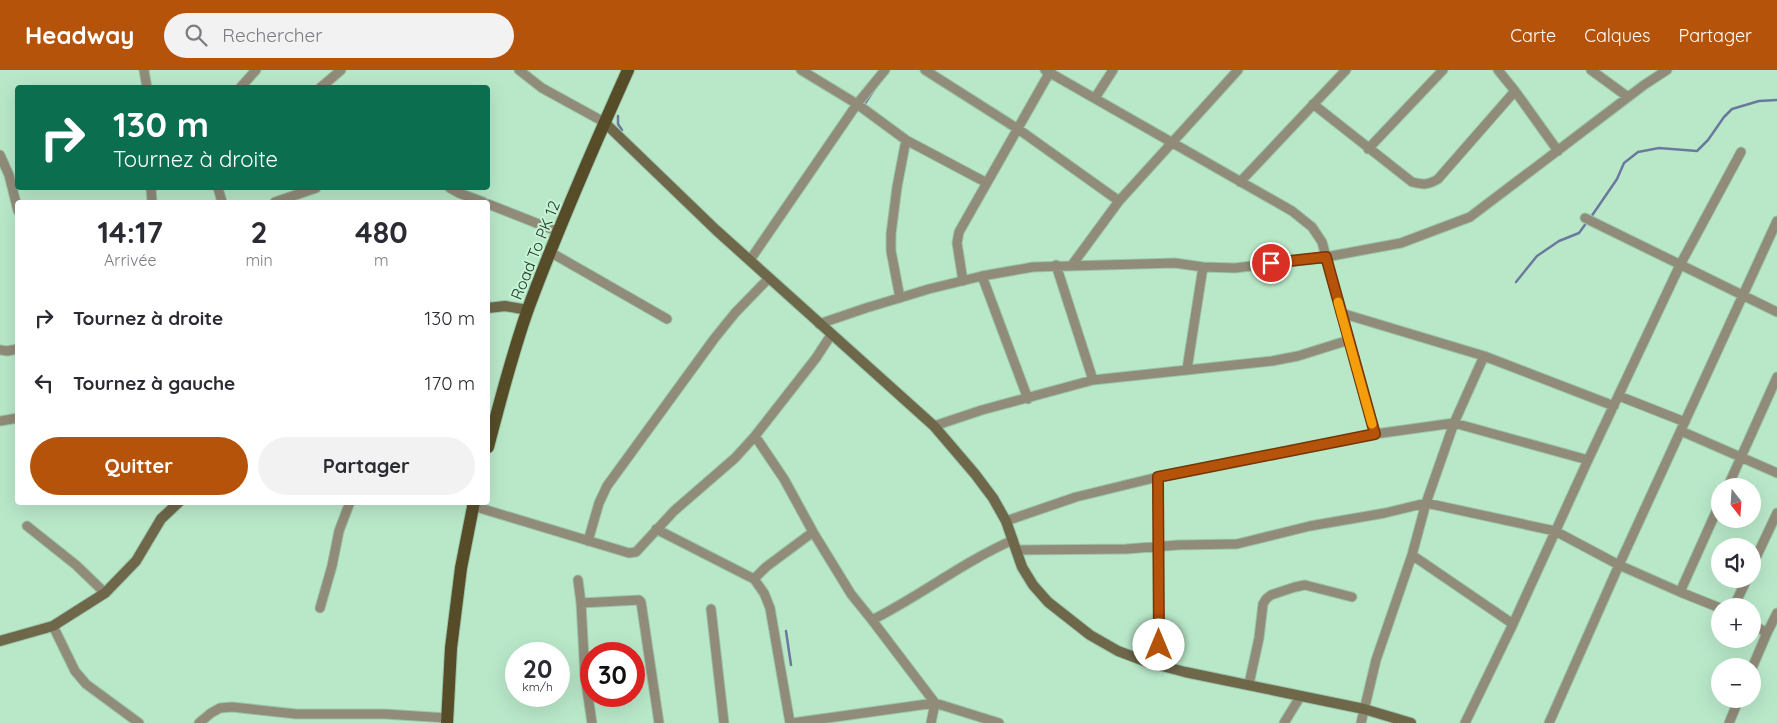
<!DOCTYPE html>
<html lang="fr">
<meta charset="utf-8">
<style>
body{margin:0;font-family:Quicksand,sans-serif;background:#f2f2f3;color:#2b2b33;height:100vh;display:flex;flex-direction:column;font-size:19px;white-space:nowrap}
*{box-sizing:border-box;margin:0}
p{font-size:16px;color:#7c7c81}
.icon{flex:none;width:28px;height:28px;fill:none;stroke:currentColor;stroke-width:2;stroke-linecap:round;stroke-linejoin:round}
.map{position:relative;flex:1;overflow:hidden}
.side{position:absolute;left:15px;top:130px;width:475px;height:305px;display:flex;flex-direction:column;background:#fff;border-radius:5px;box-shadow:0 5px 20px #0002}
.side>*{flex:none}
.guide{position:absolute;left:15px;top:15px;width:475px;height:105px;border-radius:5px;box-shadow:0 5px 20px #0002;background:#0b6e4f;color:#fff;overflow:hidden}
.needle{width:32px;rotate:163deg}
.controls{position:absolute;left:1711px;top:408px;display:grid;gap:10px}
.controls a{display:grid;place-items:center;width:50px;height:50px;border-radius:50%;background:#fff;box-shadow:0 5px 20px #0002;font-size:25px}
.speed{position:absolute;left:505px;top:572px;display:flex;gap:10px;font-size:25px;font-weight:700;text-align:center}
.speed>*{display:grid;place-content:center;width:65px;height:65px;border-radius:50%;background:#fff;box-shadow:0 5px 20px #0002;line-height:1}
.speed small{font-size:12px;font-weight:400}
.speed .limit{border:8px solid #d22;background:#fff;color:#111}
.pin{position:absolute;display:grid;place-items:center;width:42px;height:42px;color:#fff;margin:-21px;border:2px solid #fff;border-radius:50%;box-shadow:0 1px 5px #0007}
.me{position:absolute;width:55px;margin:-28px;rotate:0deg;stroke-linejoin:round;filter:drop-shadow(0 0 4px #0008)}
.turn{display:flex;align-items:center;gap:18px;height:105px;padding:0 15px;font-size:22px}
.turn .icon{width:65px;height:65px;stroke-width:2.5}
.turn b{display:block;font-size:35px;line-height:42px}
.eta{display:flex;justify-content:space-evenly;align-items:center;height:85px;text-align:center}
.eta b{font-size:30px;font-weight:700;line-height:35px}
.button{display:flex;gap:10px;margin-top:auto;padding:10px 15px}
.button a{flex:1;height:58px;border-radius:30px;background:#b45309;color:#fff;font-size:20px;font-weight:700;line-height:58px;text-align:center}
.button a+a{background:#f2f2f3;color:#2b2b33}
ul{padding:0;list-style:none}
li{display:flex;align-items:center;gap:15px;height:65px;padding:0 15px}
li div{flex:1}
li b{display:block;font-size:19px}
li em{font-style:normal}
header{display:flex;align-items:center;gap:30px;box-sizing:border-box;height:70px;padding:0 25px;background:#b45309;color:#fff}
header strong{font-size:24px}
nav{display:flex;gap:28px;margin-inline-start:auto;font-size:18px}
.search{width:350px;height:45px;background:#f2f2f3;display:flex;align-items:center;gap:12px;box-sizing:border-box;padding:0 18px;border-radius:28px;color:#7c7c81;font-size:19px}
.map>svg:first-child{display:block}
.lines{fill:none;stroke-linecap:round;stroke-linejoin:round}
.stream{stroke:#6c799f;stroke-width:2.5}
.street-casing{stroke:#9bc4a9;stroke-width:11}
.secondary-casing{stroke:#9bc4a9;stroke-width:12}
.primary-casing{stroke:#9bc4a9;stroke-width:14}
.street{stroke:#918c79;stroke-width:9}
.secondary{stroke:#6e674a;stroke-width:10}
.primary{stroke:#564d28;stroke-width:12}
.route-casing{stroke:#753606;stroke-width:12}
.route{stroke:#b45309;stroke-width:9}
.slow{stroke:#f59e0b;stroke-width:9}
.labels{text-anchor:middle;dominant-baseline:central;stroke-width:4;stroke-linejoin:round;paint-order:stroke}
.street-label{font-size:16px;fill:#233529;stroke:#c6f5d6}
</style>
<header>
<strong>Headway</strong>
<div class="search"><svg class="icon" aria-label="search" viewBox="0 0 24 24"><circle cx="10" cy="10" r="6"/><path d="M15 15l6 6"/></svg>Rechercher</div>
<nav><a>Carte</a><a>Calques</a><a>Partager</a></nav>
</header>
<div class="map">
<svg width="1777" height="653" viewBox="0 0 1777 653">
<rect width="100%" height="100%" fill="#b9e8c9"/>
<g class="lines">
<path class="stream" d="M 864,35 L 876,17
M 618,46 L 618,54 L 622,60
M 1591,147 L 1617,109 L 1624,93 L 1638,82 L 1659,78 L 1697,81 L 1708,70 L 1724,47 L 1732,39 L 1759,31 L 1777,30
M 1516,212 L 1537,186 L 1559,171 L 1579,163 L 1587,152
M 786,561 L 791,595"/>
<defs>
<path id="street" d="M 144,0 L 147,18
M 519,0 L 542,18 L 604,52
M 801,0 L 857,34 L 906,70 L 987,113
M 925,0 L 1018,59 L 1119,131 L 1238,0
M 1045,0 L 1292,141 L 1312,157 L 1322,172 L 1375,364
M 1498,0 L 1515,21 L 1558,81
M 1591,0 L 1628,27
M 240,18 L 256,0
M 320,18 L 341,0
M 1095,28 L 1113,0
M 1313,34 L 1412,112 C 1423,115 1428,115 1438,109 L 1515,21
M 1368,79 L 1443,0
M 0,85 L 9,105 L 18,141
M 1240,112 L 1346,0
M 151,118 L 152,132
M 218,118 L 222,132
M 450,118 L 459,123 L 483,132
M 275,132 L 316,118
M 488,134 L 559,162
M 1585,148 L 1777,242
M 550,182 L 667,249
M 750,190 L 857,34 L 885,0
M 1056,195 L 1093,310
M 1072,195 L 1119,131
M 982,206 L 1028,329
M 963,211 L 957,173 L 959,162 L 1051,0
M 900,228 L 891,181 L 891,164 L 897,117 L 906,70
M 1341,243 L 1484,286 L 1614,336
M 819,254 L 866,238 L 929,219 L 982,206 L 1033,197 L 1175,193 L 1203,197 L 1235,198 L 1326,187 L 1401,173 L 1470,147 L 1644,15 L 1667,0
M 0,280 L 7,281 L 18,279
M 1187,299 L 1203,197
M 1619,326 L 1685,352
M 0,351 L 18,348
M 934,356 L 982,340 L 1093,310 L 1272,291 L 1298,286 L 1349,270
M 1681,361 L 1777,403
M 755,366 L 784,409 L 813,462 L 851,524 L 872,550 C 920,526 963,492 1013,470
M 1158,407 L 1159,595
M 1728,416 L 1777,307
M 473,436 L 629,483 L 636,482 L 674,441 L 735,388 L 755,366 L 816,288 L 831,265
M 1006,451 L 1076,427 L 1158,407 L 1375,364 L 1454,353 L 1588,390
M 27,456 L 76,495 L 105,523
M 656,459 L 754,509
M 588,471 L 599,433 L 607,416 L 714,269 L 735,243 L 769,208
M 1016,480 L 1126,479 L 1178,475 L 1237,474 L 1310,456 L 1385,443 L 1426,433 L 1555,461 L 1619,495 L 1680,522 L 1720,538
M 1412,485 L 1513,554
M 1752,496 L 1777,443
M 578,510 L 581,533 L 639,530 L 641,532 L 659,653
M 1680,522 L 1720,433
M 581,533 L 585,606 L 592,653
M 1734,536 L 1747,509
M 320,538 L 332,496 L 339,461 L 350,432
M 711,539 L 724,653
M 872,550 L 935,633 L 931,653
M 1752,554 L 1767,563 L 1752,598
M 53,556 L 75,601 L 86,614 L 139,653
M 1767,563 L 1777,543
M 1249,614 L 1259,568 L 1263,534 L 1266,529 L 1271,525 L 1295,517 L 1305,515 L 1352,527
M 199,653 L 211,643 L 220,638 L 232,637 L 296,644 L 385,644 L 447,648
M 790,653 L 770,538 L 764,523 L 754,509 L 766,497 L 813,462
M 792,653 L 935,633 L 999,653
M 1284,653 L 1300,627
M 1361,653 L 1376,590 L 1412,485 L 1426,433 L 1454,353 L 1484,286
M 1465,653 L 1513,554 L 1588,390 L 1680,195 L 1741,82
M 1549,653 L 1619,495 L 1777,151
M 1729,653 L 1739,629"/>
<path id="secondary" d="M 604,52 L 716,160 L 934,356 L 975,404 L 993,428 L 1006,451 L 1022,497 L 1033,515 L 1048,532 L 1090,565 L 1118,581 L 1147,592 L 1185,602 L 1364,639 L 1411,653
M 488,238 L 505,236 L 528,240
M 0,571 L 53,556 L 105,523 L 136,491 L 161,449 L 179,432"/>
<path id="primary" d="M 488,377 C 500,331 512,284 528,239 C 558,158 593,78 628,0
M 447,653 L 451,578 L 461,498 L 474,432"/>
</defs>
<use href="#street" class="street-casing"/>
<use href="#secondary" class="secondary-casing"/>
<use href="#primary" class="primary-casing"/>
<use href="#street" class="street"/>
<use href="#secondary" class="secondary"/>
<use href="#primary" class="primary"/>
</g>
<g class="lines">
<defs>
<path id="route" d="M 1159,575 L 1158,407 L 1375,364 L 1326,187 L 1271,193"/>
</defs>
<use href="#route" class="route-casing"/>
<use href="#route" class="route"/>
<path class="slow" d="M 1338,232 L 1372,354"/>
</g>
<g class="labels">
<g class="street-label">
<text transform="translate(535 180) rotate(-68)">Road To PK 12</text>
</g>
</g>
</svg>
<div class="controls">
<a><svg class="needle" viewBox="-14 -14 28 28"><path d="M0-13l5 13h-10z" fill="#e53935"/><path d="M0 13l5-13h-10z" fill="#7c7c81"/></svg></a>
<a><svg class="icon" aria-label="sound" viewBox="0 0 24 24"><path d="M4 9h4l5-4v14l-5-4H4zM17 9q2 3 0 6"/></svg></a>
<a>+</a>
<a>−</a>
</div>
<div class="speed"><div>20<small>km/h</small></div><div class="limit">30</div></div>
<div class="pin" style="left:1271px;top:193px;background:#d93025"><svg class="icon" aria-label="arrive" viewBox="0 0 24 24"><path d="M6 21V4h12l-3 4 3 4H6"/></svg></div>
<svg class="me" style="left:1159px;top:575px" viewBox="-20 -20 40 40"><circle r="19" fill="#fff"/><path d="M0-13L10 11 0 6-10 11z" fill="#b45309"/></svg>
<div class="guide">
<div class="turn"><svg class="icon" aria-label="right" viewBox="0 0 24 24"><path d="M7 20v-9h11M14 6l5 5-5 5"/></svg><div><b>130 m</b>Tournez à droite</div></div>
</div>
<section class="side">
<div class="eta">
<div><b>14:17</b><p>Arrivée</p></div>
<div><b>2</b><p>min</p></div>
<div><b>480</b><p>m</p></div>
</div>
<ul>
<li><svg class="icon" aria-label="right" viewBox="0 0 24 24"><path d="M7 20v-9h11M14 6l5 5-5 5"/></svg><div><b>Tournez à droite</b></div><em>130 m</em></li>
<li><svg class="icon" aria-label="left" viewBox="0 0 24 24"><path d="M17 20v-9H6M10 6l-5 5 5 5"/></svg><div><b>Tournez à gauche</b></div><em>170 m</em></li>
</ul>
<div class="button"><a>Quitter</a><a>Partager</a></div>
</section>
</div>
